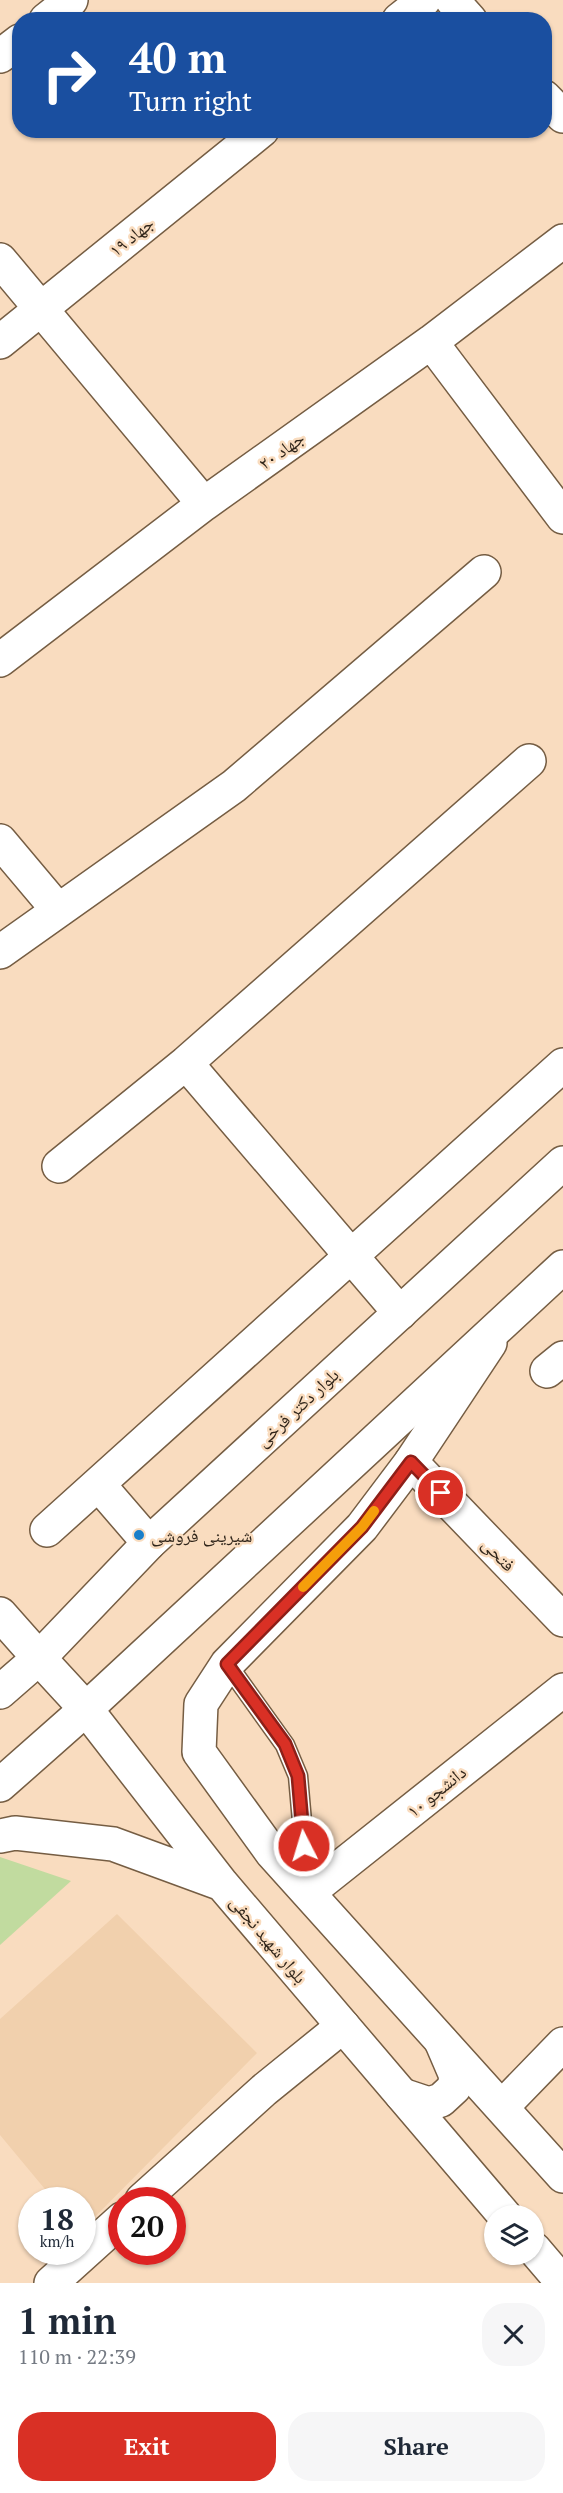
<!DOCTYPE html>
<meta charset="utf-8">
<style>
body{margin:0;font-family:"PT Serif","Noto Naskh Arabic",serif;background:#f6f6f7;color:#1f2937;height:100vh;display:flex;flex-direction:column;font-size:22px;white-space:nowrap}
*{box-sizing:border-box;margin:0}
p{font-size:20px;color:#747a83}
.icon{flex:none;width:33px;height:33px;fill:none;stroke:currentColor;stroke-width:2;stroke-linecap:round;stroke-linejoin:round}
.map{position:relative;height:2283px;overflow:hidden}
.side{display:flex;flex-direction:column;background:#fff;flex:1}
.side>*{flex:none}
.hud{position:absolute;left:12px;top:12px;width:540px;height:126px;border-radius:24px;box-shadow:0 2px 4px #0004;background:#1a4fa0;color:#fff;overflow:hidden}
.tools{position:absolute;left:484px;top:2205px;display:grid;gap:12px}
.tools a{display:grid;place-items:center;width:60px;height:60px;border-radius:50%;background:#fff;box-shadow:0 2px 4px #0004;font-size:30px}
.speed{position:absolute;left:18px;top:2187px;display:flex;gap:12px;font-size:30px;font-weight:700;text-align:center}
.speed>*{display:grid;place-content:center;width:78px;height:78px;border-radius:50%;background:#fff;box-shadow:0 2px 4px #0004;line-height:1}
.speed small{font-size:15px;font-weight:400}
.speed .limit{border:9px solid #d22;background:#fff;color:#111}
.pin{position:absolute;display:grid;place-items:center;width:51px;height:51px;color:#fff;margin:-26px;border:3px solid #fff;border-radius:50%;box-shadow:0 2px 6px #0007}
.me{position:absolute;width:66px;margin:-33px;rotate:355deg;stroke-linejoin:round;filter:drop-shadow(0 0 4px #0008)}
.turn{display:flex;align-items:center;gap:21px;height:126px;padding:0 18px;font-size:27px}
.turn .icon{width:78px;height:78px;stroke-width:2.5}
.turn b{display:block;font-size:42px;line-height:51px}
.round{display:grid;place-items:center;flex:none;width:63px;height:63px;border-radius:24px;background:#f6f6f7}
.summary{display:flex;align-items:center;justify-content:space-between;height:102px;padding:0 18px}
h1{font-size:36px;font-weight:700;line-height:45px}
.cta{display:flex;gap:12px;margin-top:auto;padding:12px 18px}
.cta a{flex:1;height:69px;border-radius:24px;background:#d93025;color:#fff;font-size:24px;font-weight:700;line-height:69px;text-align:center}
.cta a+a{background:#f6f6f7;color:#1f2937}
.map>svg:first-child{display:block}
.built{fill:#f1d0ad}
.green{fill:#c1db9f}
.lines{fill:none;stroke-linecap:round;stroke-linejoin:round}
.service-casing{stroke:#755d43;stroke-width:21}
.minor-casing{stroke:#755d43;stroke-width:36}
.tertiary-casing{stroke:#755d43;stroke-width:36}
.secondary-casing{stroke:#755d43;stroke-width:36}
.service{stroke:#fff;stroke-width:18}
.minor{stroke:#fff;stroke-width:33}
.tertiary{stroke:#fff;stroke-width:33}
.secondary{stroke:#fff;stroke-width:33}
.route-casing{stroke:#8d1f18;stroke-width:15}
.route{stroke:#d93025;stroke-width:10}
.slow{stroke:#f59e0b;stroke-width:10}
.poi-dot{fill:#197fca;stroke:#f9dcbf;stroke-width:2}
.labels{text-anchor:middle;dominant-baseline:central;stroke-width:5;stroke-linejoin:round;paint-order:stroke}
.street-label{font-size:18px;fill:#30251a;stroke:#f9dcbf}
.poi-label{font-size:18px;fill:#30251a;stroke:#f9dcbf;text-anchor:start}
</style>
<div class="map">
<svg width="563" height="2283" viewBox="0 0 563 2283">
<rect width="100%" height="100%" fill="#f9dcbf"/>
<path class="built" d="M 117,1914 L 257,2053 L 83,2229 L 82,2200 L 54,2200 L 0,2135 L 0,2019 Z"/>
<path class="green" d="M 0,1857 L 71,1881 L 0,1945 Z"/>
<g class="lines">
<defs>
<path id="service" d="M 227,1664 L 285,1745 L 298,1776 L 308,1890"/>
<path id="minor" d="M 452,0 L 470,20
M 46,20 L 71,0
M 399,20 L 424,0
M 0,56 L 20,41
M 544,97 L 563,116
M 0,260 L 204,504
M 0,342 L 262,130
M 431,342 L 563,517
M 0,660 L 204,504 L 431,342 L 563,241
M 0,841 L 58,910
M 0,952 L 234,786 L 484,572
M 186,1063 L 400,1313
M 59,1166 L 186,1063 L 529,761
M 547,1371 L 563,1358
M 411,1462 L 563,1620
M 99,1485 L 149,1543
M 47,1530 L 563,1065
M 0,1614 L 39,1658
M 309,1892 L 563,1690
M 402,2095 L 429,2104 L 441,2100 L 454,2088 L 456,2076 L 441,2041
M 502,2107 L 563,2044
M 142,2200 L 264,2090 L 343,2026
M 51,2283 L 122,2219"/>
<path id="tertiary" d="M 490,1343 L 411,1462 L 362,1527 L 227,1664 L 201,1704 L 199,1752 L 272,1853 L 563,2176
M 39,1658 L 86,1709 L 222,1884 L 505,2216
M 0,1836 L 15,1833 L 113,1844 L 222,1884
M 534,2249 L 563,2283"/>
<path id="secondary" d="M 0,1692 L 39,1658 L 149,1543 L 563,1163
M 0,1785 L 86,1709 L 563,1267"/>
</defs>
<use href="#service" class="service-casing"/>
<use href="#minor" class="minor-casing"/>
<use href="#tertiary" class="tertiary-casing"/>
<use href="#secondary" class="secondary-casing"/>
<use href="#service" class="service"/>
<use href="#minor" class="minor"/>
<use href="#tertiary" class="tertiary"/>
<use href="#secondary" class="secondary"/>
</g>
<g class="lines">
<defs>
<path id="route" d="M 304,1846 L 298,1776 L 285,1744 L 227,1664 L 362,1527 L 411,1462 L 441,1493"/>
</defs>
<use href="#route" class="route-casing"/>
<use href="#route" class="route"/>
<path class="slow" d="M 303,1587 L 362,1527 L 374,1511"/>
</g>
<circle class="poi-dot" cx="139" cy="1535" r="6"/>
<g class="labels">
<g class="street-label">
<text transform="translate(131 236) rotate(-39)">جهاد ۱۹</text>
<text transform="translate(281 450) rotate(-36)">جهاد ۲۰</text>
<text transform="translate(297 1407) rotate(-43)">بلوار دکتر فرخی</text>
<text transform="translate(499 1554) rotate(46)">فتحی</text>
<text transform="translate(436 1791) rotate(-39)">دانشجو ۱۰</text>
<text transform="translate(269 1939) rotate(50)">بلوار شهید نجفی</text>
</g>
<g class="poi-label">
<text x="151" y="1535">شیرینی فروشی</text>
</g>
</g>
</svg>
<div class="tools">
<a><svg class="icon" aria-label="layers" viewBox="0 0 24 24"><path d="M12 4l9 5-9 5-9-5zM3 14l9 5 9-5"/></svg></a>
</div>
<div class="speed"><div>18<small>km/h</small></div><div class="limit">20</div></div>
<div class="pin" style="left:441px;top:1493px;background:#d93025"><svg class="icon" aria-label="arrive" viewBox="0 0 24 24"><path d="M6 21V4h12l-3 4 3 4H6"/></svg></div>
<svg class="me" style="left:304px;top:1846px" viewBox="-20 -20 40 40"><circle r="17" fill="#d93025" stroke="#fff" stroke-width="3"/><path d="M0-11L8 9 0 5-8 9z" fill="#fff"/></svg>
<div class="hud">
<div class="turn"><svg class="icon" aria-label="right" viewBox="0 0 24 24"><path d="M7 20v-9h11M14 6l5 5-5 5"/></svg><div><b>40 m</b>Turn right</div></div>
</div>
</div>
<section class="side">
<div class="summary"><div><h1>1 min</h1><p>110 m · 22:39</p></div><a class="round"><svg class="icon" aria-label="close" viewBox="0 0 24 24"><path d="M6 6l12 12M18 6L6 18"/></svg></a></div>
<div class="cta"><a>Exit</a><a>Share</a></div>
</section>
